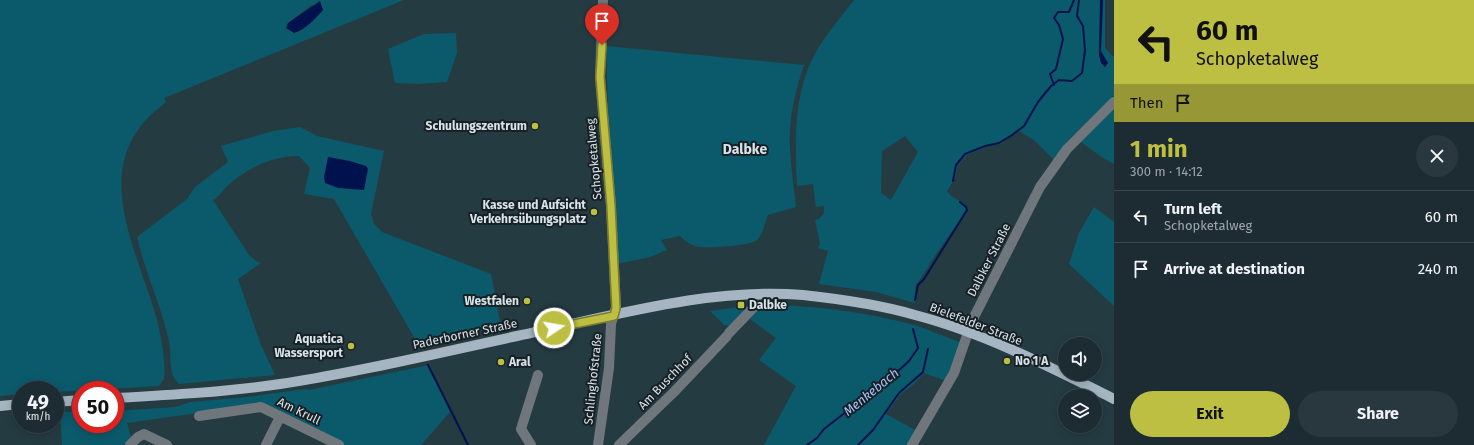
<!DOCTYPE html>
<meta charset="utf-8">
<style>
body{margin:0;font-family:"Fira Sans",sans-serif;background:#29383e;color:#f1f3f6;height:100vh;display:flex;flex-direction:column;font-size:15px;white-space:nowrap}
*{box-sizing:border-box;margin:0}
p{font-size:13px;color:#a0a7ac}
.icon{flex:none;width:22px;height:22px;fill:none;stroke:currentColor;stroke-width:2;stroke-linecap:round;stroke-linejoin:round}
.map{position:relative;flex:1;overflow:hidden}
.details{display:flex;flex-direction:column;background:#1c2c32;width:360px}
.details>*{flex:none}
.banner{background:#bdbf43;color:#111;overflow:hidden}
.fabs{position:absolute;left:1058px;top:337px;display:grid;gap:8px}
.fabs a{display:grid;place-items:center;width:44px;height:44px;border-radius:50%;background:#1c2c32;box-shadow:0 2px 10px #0003,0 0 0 1px #3a484d;font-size:20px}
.speed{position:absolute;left:12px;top:381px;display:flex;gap:8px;font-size:20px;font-weight:700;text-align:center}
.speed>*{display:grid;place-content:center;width:52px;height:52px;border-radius:50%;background:#1c2c32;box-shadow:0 2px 10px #0003,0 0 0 1px #3a484d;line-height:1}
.speed small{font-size:10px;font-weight:400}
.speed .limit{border:6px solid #d22;background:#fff;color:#111}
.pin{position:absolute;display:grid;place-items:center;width:34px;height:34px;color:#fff;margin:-41px -17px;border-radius:50% 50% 50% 0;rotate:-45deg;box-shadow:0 0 4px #0007}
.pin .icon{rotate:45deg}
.me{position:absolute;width:44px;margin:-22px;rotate:78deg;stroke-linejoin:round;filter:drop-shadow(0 0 3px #0008)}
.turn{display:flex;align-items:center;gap:14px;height:84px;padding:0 16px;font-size:18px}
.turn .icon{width:52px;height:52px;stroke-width:2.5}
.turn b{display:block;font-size:28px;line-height:34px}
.then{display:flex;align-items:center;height:38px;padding:0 16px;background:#0003;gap:8px;font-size:15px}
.round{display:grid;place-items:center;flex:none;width:42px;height:42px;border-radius:21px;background:#29383e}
.summary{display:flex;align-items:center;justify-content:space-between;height:68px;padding:0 16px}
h1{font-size:24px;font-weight:700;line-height:30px;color:#bdbf43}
.action{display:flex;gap:8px;margin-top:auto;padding:8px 16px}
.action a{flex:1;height:46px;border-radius:24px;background:#bdbf43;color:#111;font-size:16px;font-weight:700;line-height:46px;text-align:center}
.action a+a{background:#29383e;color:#f1f3f6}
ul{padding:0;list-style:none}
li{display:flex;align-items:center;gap:12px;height:52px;padding:0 16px;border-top:1px solid #3a484d}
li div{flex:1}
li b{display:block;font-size:15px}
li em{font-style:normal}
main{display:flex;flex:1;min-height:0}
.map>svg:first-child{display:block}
.green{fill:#0b5a6c;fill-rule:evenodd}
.water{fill:#00124e}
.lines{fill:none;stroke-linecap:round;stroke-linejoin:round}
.stream{stroke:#00124e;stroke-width:2}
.minor{stroke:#6f777d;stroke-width:10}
.major{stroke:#a5b6c2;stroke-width:10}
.route-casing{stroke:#7b7c2c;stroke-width:10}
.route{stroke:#bdbf43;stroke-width:7}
.poi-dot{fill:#bdbf43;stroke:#172024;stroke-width:1.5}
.labels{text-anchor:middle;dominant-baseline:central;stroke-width:4;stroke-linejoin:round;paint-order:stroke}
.poi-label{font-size:12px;font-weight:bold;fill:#d7e4e9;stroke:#172024;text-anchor:end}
.street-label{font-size:12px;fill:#d7e4e9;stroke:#172024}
.water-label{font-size:13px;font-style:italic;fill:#a5c3fb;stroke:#172024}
.quarter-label{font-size:14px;font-weight:bold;fill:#d7e4e9;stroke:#172024}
</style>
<main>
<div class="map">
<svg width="1114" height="445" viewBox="0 0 1114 445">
<rect width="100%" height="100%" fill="#253b42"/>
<path class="green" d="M 0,0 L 404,0 L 164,98 L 166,102 C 155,111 145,119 138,130 C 96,188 145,267 159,328 C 162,344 166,362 164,379 L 159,386 L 55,392 L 55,390 L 21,390 L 21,394 L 0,396 ZM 313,4 C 309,16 307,29 294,33 L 287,28 L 288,23 Z
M 854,0 L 1105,0 L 1105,48 L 1114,57 L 1114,96 L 1067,141 L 1054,160 L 1034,140 L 1019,131 L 1000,144 L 987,147 L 967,155 L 958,165 L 955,178 L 947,191 C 952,200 964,200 967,208 C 959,222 950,234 941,247 C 931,260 925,274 915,286 L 915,303 L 876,292 L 819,284 L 828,251 L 818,248 L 820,243 L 815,220 L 819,219 L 824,213 L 824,206 L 816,207 L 813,184 L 797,186 C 795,141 793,93 816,52 C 827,33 841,17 854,0 ZM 905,136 L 918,152 L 891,200 L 881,193 L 882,151 Z
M 456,33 L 457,53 L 447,82 L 418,84 L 395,83 L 388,49 L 424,34 Z
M 606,46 L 804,65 C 795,92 788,121 790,149 C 791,169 794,188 796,207 L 768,215 C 765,222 763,235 757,240 C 749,246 713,248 702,247 C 693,247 686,242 680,236 L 661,240 L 667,250 L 650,257 L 617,264 L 609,140 Z
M 1114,108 L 1114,164 L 1100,156 L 1081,142 Z
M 300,127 L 317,136 L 384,151 L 371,214 L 374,224 L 382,232 L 491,274 L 501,327 L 418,344 L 334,199 L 304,194 L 310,168 L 299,156 C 272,156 247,168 226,187 C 222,191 219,197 213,200 L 249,255 L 256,261 L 261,263 L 238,279 L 261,345 L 275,375 L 179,384 C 167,373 172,355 169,341 C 161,305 145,272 137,237 L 187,199 L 195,187 L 228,162 L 221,146 L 273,131 Z
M 1094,207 L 1114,222 L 1114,306 L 1069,264 L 1079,233 Z
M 769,305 C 818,306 866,312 914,325 C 930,330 945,337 960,342 L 946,381 L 924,373 L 914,384 L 900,395 L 886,414 L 917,431 L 909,445 L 764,445 L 796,386 L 759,360 L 776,338 L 750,319 L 760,308 Z
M 747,306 L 748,309 L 730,326 L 724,325 L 710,311 Z
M 429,365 L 450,412 L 421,445 L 344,445 L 262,404 L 127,423 L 131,437 L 124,445 L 62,445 L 60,411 L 81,413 L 81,424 L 115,424 L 115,411 L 176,407 L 190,402 L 247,397 L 306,389 L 309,390 Z"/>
<path class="water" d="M 1100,0 L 1103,0 L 1101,51 L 1108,63 L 1105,67 L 1101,63 L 1099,55 Z
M 320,1 L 323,10 C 315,19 305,30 294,33 L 286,28 L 288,23 Z
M 328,157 L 350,161 L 366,166 L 368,169 L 364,190 L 338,188 L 325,183 L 324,177 Z"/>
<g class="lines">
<path class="stream" d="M 1054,85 L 1050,74 L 1056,69 L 1063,39 L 1059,25 L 1054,18 L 1058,12 L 1069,12 L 1074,0
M 953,181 L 956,165 L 965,154 L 985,146 L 999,143 L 1012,135 L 1024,126 L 1038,102 L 1051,86 L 1059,80 L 1072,81 L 1082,73 L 1085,50 L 1083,26 L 1077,16 L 1079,0
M 915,300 L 918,285 L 924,279 L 967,210 L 966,207 L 960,202
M 428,365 L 468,445
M 807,445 L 817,438 L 824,429 L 896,373 L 909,361 L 918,348 L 913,329
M 858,445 L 873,430 L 899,393 L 923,372 L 928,349"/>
<path class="minor" d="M 729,333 L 756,305 L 757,294
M 199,416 L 261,407 L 339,445
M 130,445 L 138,437 L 144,434 L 167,445
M 266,445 L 280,417
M 531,445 L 521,429 L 538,375
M 598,445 L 609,368 L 611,324 L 616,307 L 611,206 L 600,77 L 603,0
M 619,445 L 674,392 L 727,336
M 912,445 L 954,373 L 972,321 L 1040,187 L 1067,149 L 1114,102"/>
<path class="major" d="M 115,398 C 170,395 225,392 280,384 C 359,372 438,353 517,336 C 609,317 709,287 803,295 C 840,299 878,304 915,315 C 984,333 1050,367 1114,399
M 55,402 L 81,400
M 0,406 L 21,404"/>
</g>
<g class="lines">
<defs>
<path id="route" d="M 554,328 L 614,316 L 616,308 L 611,206 L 600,77 L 602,45"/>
</defs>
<use href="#route" class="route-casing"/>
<use href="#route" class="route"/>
</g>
<g class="poi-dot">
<circle cx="535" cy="126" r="4"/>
<circle cx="594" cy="212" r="4"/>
<circle cx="527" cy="301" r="4"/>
<rect x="737" y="301" width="8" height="8" rx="2"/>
<circle cx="351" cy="346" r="4"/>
<circle cx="1007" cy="361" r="4"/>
<circle cx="501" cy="362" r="4"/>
</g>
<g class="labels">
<g class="poi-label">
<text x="527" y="126">Schulungszentrum</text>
<text x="586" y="205">Kasse und Aufsicht<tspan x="586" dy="14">Verkehrsübungsplatz</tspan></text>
<text x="519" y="301">Westfalen</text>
<text x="749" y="305" text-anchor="start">Dalbke</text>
<text x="343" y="339">Aquatica<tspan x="343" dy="14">Wassersport</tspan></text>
<text x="1015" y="361" text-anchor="start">No 1 A</text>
<text x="509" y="362" text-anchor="start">Aral</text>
</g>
<g class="street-label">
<text transform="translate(594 159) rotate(-95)">Schopketalweg</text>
<text transform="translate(989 260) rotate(-63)">Dalbker Straße</text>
<text transform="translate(976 324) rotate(21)">Bielefelder Straße</text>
<text transform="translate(465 334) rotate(-12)">Paderborner Straße</text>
<text transform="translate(593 379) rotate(-84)">Schlinghofstraße</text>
<text transform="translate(665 382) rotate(-46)">Am Buschhof</text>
<text transform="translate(299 411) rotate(26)">Am Krull</text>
</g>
<g class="water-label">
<text transform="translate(871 392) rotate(-39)">Menkebach</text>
</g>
<g class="quarter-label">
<text x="745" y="149">Dalbke</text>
</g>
</g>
</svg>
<div class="fabs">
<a><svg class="icon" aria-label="sound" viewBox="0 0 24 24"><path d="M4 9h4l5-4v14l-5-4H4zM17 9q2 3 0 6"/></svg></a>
<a><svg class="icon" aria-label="layers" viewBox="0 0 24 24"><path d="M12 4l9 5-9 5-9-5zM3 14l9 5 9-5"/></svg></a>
</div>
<div class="speed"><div>49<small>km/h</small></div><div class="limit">50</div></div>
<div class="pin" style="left:602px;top:45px;background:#d93025"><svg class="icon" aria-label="arrive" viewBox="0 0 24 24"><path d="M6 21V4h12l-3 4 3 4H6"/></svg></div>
<svg class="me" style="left:554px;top:328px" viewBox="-20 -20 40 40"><circle r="17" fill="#bdbf43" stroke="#fff" stroke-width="3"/><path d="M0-11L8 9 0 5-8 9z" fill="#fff"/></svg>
</div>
<section class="details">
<div class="banner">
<div class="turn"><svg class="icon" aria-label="left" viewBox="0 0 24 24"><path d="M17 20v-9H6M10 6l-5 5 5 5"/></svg><div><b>60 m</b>Schopketalweg</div></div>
<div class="then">Then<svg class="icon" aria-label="arrive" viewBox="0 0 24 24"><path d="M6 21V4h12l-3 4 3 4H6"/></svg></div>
</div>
<div class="summary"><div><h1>1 min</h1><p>300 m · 14:12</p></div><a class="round"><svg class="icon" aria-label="close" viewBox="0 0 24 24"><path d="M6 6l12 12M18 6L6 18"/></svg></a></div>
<ul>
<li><svg class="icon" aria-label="left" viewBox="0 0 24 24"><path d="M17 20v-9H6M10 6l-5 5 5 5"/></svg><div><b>Turn left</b><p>Schopketalweg</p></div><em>60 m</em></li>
<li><svg class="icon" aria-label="arrive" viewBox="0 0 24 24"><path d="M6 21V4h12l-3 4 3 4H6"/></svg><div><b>Arrive at destination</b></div><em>240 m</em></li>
</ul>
<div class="action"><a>Exit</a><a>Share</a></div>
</section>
</main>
